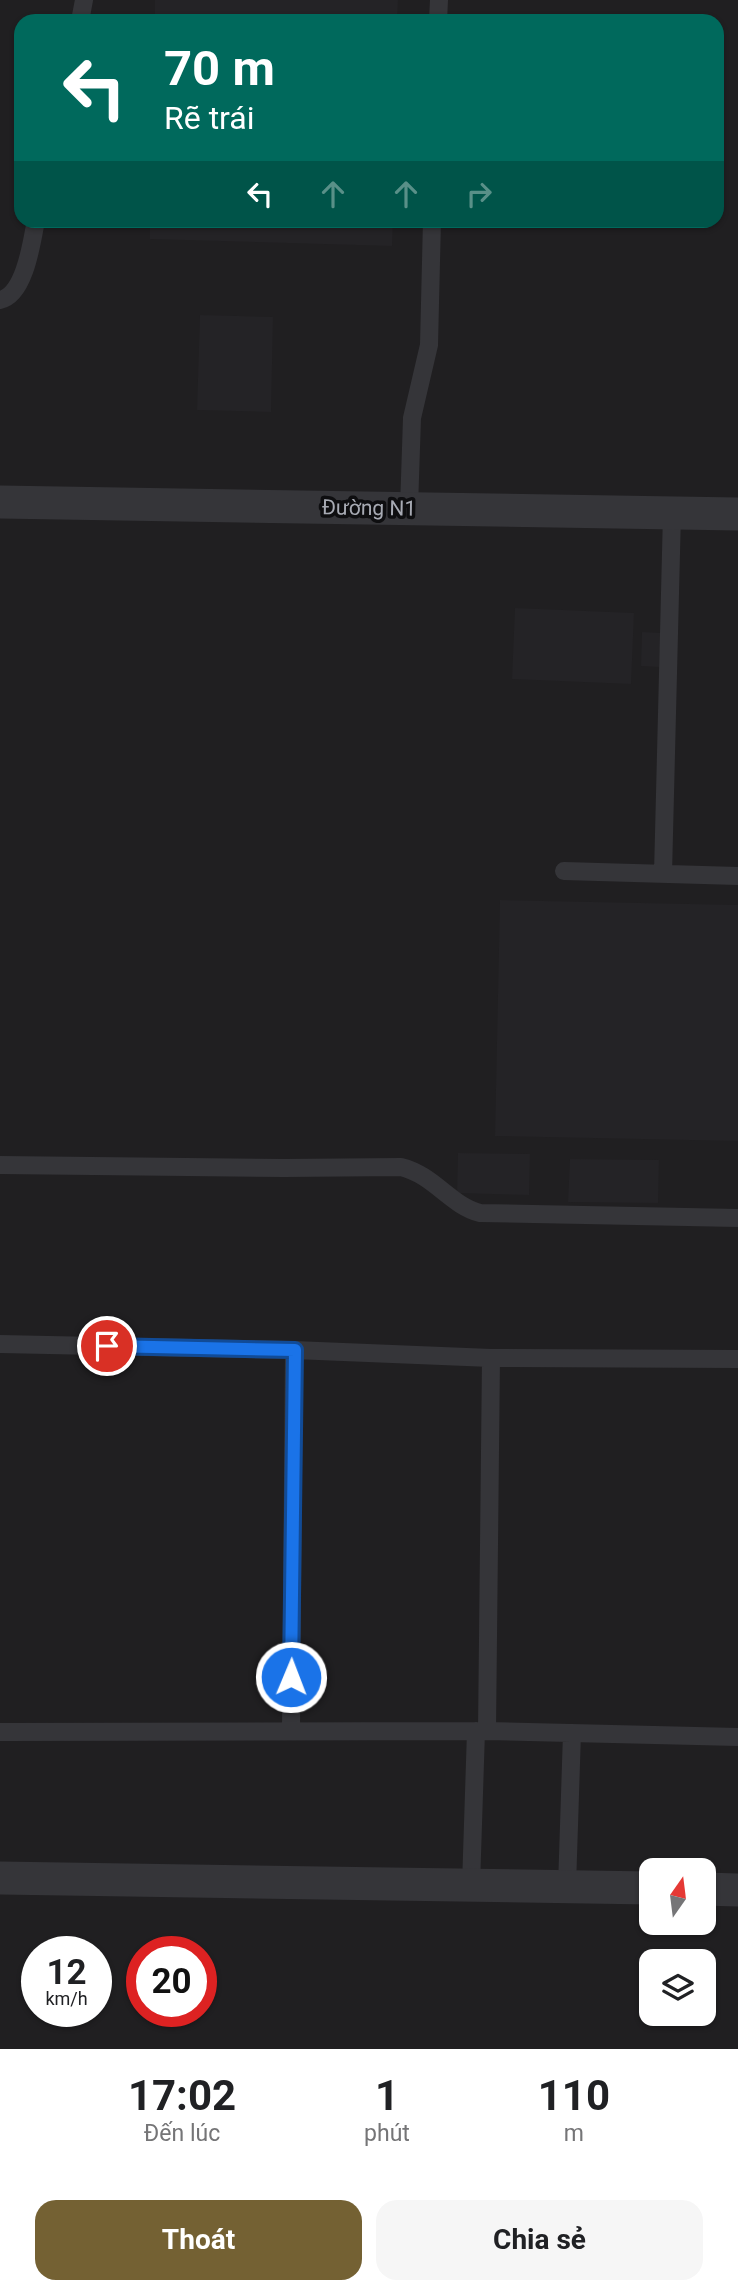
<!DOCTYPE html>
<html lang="vi">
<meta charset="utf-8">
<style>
body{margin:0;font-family:Roboto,sans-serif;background:#f6f6f6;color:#202124;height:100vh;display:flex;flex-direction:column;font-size:26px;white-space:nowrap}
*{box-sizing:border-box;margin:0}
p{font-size:23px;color:#757577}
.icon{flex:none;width:38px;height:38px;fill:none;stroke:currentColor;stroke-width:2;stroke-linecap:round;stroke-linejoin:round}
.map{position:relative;height:2049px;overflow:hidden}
.side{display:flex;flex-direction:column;background:#fff;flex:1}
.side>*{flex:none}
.hud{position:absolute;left:14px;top:14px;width:710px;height:214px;border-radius:21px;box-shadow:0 2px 5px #0004;background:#00695c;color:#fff;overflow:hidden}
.needle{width:46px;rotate:14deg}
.tools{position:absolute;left:639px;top:1858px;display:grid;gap:14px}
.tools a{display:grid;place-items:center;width:77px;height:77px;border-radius:14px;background:#fff;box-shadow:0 2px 5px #0004;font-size:35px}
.speed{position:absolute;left:21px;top:1936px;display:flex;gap:14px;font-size:35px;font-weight:700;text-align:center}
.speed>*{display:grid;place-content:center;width:91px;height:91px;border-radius:50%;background:#fff;box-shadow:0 2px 5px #0004;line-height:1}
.speed small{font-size:18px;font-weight:400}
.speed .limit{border:10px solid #d22;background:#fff;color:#111}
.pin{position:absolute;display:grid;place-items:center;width:60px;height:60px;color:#fff;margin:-30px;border:4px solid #fff;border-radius:50%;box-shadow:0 2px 7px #0007}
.me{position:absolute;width:77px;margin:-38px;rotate:1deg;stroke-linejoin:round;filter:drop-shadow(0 0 5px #0008)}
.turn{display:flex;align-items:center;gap:24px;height:147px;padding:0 35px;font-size:32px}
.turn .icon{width:91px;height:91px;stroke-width:2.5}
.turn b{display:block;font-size:49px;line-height:60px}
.lanes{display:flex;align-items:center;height:66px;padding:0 35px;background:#0003;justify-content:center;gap:35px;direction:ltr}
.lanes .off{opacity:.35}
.eta{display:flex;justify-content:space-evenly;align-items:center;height:119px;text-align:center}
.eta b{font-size:42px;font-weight:700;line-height:49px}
.action{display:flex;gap:14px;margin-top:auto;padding:14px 35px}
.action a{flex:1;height:80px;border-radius:21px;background:#746133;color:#fff;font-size:28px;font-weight:700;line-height:80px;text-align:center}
.action a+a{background:#f6f6f6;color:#202124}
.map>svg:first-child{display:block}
.built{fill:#201f21;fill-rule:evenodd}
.building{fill:#242326}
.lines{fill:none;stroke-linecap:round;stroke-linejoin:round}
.lane{stroke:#353539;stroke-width:18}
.street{stroke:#353539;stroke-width:33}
.route-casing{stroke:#114b97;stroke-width:18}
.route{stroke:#1a73e8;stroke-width:12}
.labels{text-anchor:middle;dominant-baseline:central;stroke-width:7;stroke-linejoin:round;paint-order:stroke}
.street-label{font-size:21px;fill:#a7aab3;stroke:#0e0e10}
</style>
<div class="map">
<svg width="738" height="2049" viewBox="0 0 738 2049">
<rect width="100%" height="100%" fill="#131315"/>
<path class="built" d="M 0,0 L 738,0 L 738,2049 L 0,2049 ZM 21,21 L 718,21 L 718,220 L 21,220 ZM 651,1871 L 704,1871 L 704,1923 L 651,1923 ZM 37,1951 L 96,1951 L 96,2011 L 37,2011 ZM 142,1951 L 201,1951 L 201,2011 L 142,2011 ZM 651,1962 L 704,1962 L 704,2014 L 651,2014 Z"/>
<path class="building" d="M 155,0 L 398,0 L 397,21 L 155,21 Z
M 150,220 L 393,220 L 392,246 L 150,239 Z
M 200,315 L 273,317 L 271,412 L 197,410 Z
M 515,608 L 634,613 L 631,684 L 512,679 Z
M 642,632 L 661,633 L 659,667 L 641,666 Z
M 500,900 L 738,905 L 738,1141 L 495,1136 Z
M 458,1153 L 530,1154 L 529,1195 L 457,1193 Z
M 570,1159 L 659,1160 L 658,1203 L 568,1202 Z"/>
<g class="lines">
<path class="lane" d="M 80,21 L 84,0
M 438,21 L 439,0
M 0,300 C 25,295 32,241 36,220
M 409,508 L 412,418 L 429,345 L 432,220
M 564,871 L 738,876
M 663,874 L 672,513
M 0,1165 L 284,1168 L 401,1167 C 434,1175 451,1206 480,1213 L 738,1218
M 0,1344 L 294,1350 L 491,1358 L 738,1359
M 291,1731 L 294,1350
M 487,1731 L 738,1737
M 0,1732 L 487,1731 L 491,1358
M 471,1886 L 476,1731
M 567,1887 L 572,1733"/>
<path class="street" d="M 0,502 L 738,514
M 0,1878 L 651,1888
M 704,1889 L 738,1890"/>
</g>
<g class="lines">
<defs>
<path id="route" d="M 107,1346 L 295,1350 L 291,1677"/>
</defs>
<use href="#route" class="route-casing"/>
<use href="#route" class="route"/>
</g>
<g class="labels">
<g class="street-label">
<text transform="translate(369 508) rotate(1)">Đường N1</text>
</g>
</g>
</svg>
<div class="tools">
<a><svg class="needle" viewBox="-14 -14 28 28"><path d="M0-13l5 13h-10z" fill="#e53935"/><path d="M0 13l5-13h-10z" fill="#757577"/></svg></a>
<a><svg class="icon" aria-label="layers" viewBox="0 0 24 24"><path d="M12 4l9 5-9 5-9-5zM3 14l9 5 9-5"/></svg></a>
</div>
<div class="speed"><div>12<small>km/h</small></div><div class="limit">20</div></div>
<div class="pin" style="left:107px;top:1346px;background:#d93025"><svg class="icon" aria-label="arrive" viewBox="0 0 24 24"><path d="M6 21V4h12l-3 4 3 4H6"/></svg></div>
<svg class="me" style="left:291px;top:1677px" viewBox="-20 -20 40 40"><circle r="17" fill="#1a73e8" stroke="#fff" stroke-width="3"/><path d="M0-11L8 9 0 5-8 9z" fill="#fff"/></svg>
<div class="hud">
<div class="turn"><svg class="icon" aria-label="left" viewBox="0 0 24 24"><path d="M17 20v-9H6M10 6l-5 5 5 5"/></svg><div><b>70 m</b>Rẽ trái</div></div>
<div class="lanes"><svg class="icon" aria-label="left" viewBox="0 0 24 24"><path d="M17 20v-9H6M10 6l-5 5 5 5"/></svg><svg class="icon off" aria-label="ahead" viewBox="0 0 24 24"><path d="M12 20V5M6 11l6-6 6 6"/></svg><svg class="icon off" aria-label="ahead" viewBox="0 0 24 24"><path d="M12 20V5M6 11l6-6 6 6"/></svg><svg class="icon off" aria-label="right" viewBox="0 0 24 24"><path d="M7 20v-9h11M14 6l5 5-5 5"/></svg></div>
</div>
</div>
<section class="side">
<div class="eta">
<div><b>17:02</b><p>Đến lúc</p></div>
<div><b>1</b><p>phút</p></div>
<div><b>110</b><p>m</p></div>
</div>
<div class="action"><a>Thoát</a><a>Chia sẻ</a></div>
</section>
